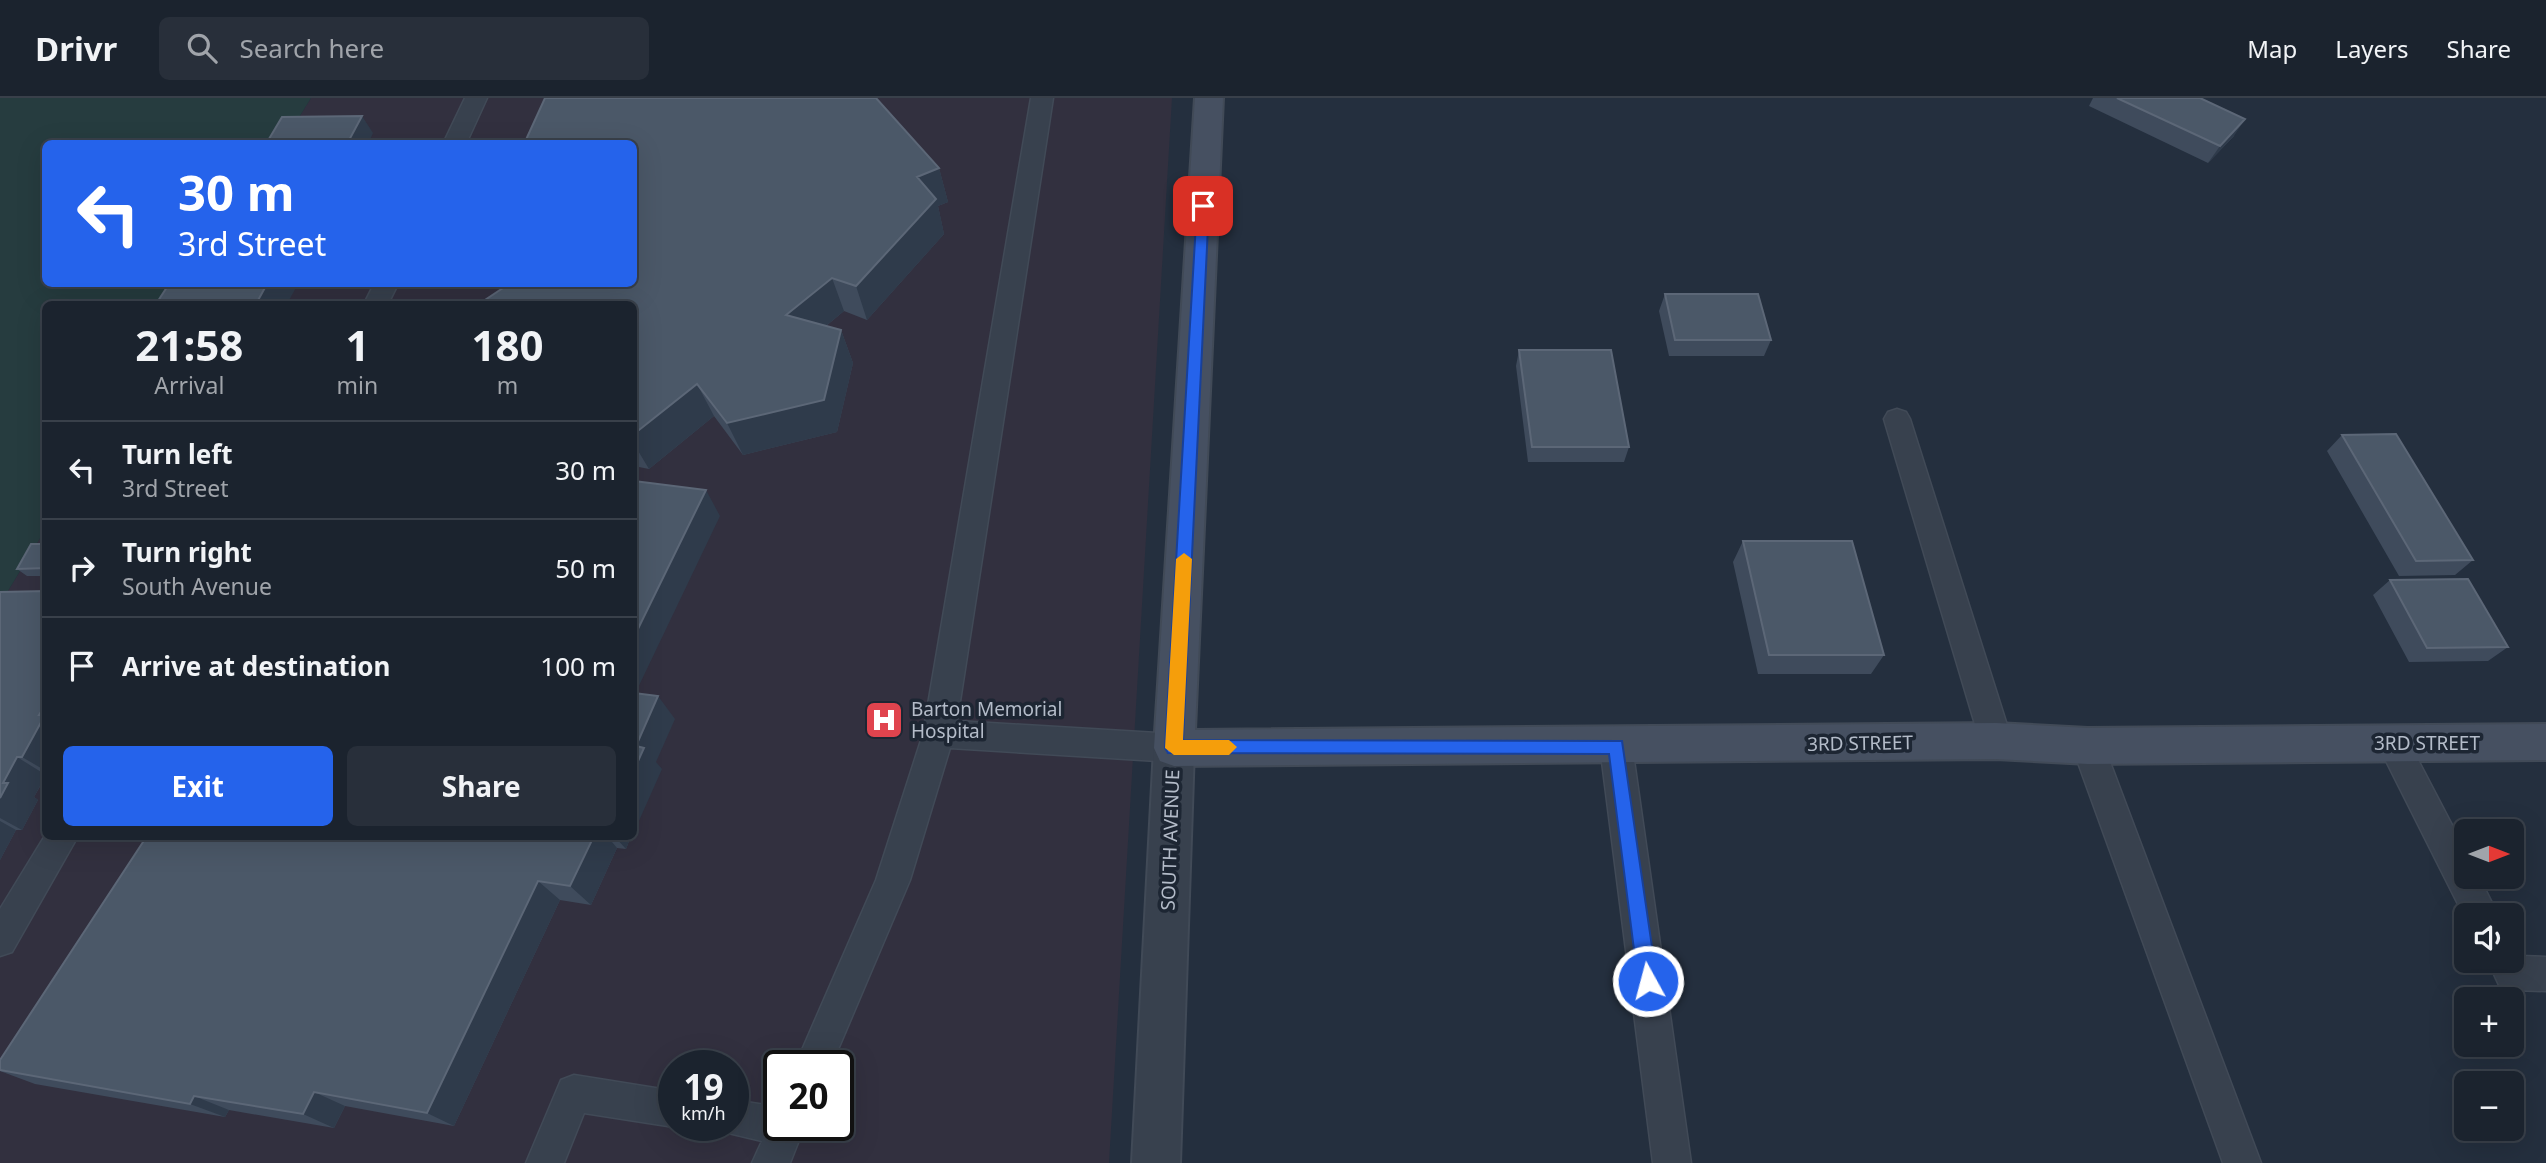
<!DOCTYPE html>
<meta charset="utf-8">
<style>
body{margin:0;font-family:"Noto Sans",sans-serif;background:#282f3a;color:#f1f3f6;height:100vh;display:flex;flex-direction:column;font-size:26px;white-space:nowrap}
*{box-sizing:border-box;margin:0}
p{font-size:23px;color:#a0a4aa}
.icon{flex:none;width:38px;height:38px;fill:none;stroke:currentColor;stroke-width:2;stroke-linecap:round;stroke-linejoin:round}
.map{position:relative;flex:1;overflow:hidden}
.side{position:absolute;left:42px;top:203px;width:595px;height:539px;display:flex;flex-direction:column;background:#1b232e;border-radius:10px;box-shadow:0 7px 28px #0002,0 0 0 2px #39404a}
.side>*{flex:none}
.hud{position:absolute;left:42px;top:42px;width:595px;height:147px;border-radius:10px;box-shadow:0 7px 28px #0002,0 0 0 2px #39404a;background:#2563eb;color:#fff;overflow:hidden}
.needle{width:46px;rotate:90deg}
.buttons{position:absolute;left:2454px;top:721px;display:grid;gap:14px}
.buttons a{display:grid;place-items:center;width:70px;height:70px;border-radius:10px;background:#1b232e;box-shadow:0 7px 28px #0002,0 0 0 2px #39404a;font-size:35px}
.speed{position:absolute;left:658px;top:952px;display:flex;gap:14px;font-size:35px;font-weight:700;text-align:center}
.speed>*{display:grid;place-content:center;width:91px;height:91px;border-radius:50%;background:#1b232e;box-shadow:0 7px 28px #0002,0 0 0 2px #39404a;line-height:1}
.speed small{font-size:18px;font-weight:400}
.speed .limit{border:4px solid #111;border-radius:10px;background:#fff;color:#111}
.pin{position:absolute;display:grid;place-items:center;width:60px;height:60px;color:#fff;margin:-30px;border-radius:14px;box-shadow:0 4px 10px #0006}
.me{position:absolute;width:77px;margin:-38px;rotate:353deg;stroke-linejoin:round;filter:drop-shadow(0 0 5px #0008)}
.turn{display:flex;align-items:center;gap:24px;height:147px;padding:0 21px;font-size:32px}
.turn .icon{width:91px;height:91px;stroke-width:2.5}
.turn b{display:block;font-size:49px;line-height:60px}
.eta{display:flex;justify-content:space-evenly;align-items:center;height:119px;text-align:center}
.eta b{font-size:42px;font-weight:700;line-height:49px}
.cta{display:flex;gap:14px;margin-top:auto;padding:14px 21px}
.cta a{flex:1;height:80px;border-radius:10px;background:#2563eb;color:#fff;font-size:28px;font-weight:700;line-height:80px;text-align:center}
.cta a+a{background:#282f3a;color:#f1f3f6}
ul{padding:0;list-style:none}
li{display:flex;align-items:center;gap:21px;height:98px;padding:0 21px;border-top:2px solid #39404a}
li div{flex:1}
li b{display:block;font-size:26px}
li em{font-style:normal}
header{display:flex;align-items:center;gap:42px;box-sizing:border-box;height:98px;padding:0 35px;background:#1b232e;border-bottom:2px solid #39404a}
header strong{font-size:33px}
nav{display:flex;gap:38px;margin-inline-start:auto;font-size:24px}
.search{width:490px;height:63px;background:#282f3a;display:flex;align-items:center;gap:18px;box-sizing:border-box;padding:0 24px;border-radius:10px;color:#a0a4aa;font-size:26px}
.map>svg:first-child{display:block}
.medical{fill:#32303f;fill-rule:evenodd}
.green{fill:#263c3f}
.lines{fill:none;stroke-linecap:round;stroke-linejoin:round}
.lane-casing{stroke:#414a57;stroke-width:3}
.street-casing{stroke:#414a57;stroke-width:4}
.secondary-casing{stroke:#414a57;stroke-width:4}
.lane{fill:#38414e;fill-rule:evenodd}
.street{fill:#38414e;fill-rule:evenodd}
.secondary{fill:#465061;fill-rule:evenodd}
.wall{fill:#3f4b5c}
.shaded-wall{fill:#2f3b4b}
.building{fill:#4b5868;stroke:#5c6777;stroke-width:2}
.route{fill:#2563eb;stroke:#184099;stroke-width:2}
.slow{fill:#f59e0b}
.labels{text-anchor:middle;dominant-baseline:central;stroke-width:7;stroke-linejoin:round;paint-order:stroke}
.poi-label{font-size:19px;fill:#b4bcc9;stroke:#1d2633;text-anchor:start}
.street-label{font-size:19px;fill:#b4bcc9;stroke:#1d2633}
</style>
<header>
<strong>Drivr</strong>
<div class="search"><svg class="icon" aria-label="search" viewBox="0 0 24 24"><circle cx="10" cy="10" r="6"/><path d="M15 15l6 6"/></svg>Search here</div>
<nav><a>Map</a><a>Layers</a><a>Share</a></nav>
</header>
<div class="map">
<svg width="2546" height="1065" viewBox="0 0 2546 1065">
<rect width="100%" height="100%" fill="#242f3e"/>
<path class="medical" d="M 311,0 L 1172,0 L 1109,1065 L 0,1065 L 0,506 L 45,432 L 46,738 L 634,738 L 634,206 L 184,206 L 197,186 L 634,186 L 634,46 L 283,45 ZM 674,968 L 733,968 L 733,1027 L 674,1027 ZM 779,968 L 838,968 L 838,1027 L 779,1027 Z"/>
<path class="green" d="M 0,0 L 311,0 L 283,45 L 46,46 L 46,186 L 197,186 L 184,206 L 46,206 L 45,432 L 0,506 Z"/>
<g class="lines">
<defs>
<path id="lane" d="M 465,0 L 487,0 L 466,46 L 443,46 Z
M 1031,0 L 1053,0 L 957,623 L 1174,636 L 1185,640 L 1190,650 L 1185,660 L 1174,664 L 950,650 L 910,782 L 831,968 L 795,968 L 876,782 L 923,636 Z
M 374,186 L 398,186 L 388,206 L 364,206 Z
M 1897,311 L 1906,314 L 1910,321 L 2012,643 L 2007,653 L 1996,657 L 1985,653 L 1980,643 L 1884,321 L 1888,314 Z
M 2393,631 L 2404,635 L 2466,754 L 2466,779 L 2479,779 L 2498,817 L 2466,817 L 2466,822 L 2377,645 L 2382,635 Z
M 1616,634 L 1627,638 L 1632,648 L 1691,1065 L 1653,1065 L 1600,648 L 1605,638 Z
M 2088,634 L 2099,638 L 2104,648 L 2261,1065 L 2223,1065 L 2072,648 L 2077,638 Z
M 46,736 L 46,738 L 78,738 L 12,854 L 0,858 L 0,811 Z
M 2511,849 L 2517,851 L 2521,858 L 2546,859 L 2546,893 L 2511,892 L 2499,887 L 2488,863 L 2511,863 Z
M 574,977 L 674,993 L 674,1027 L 679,1027 L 674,1029 L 584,1015 L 564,1065 L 526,1065 L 561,982 Z
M 733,1002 L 779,1009 L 779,1027 L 805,1027 L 790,1065 L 752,1065 L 762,1043 L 720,1033 L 718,1027 L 733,1027 Z"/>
<path id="street" d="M 1174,632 L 1188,637 L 1194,650 L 1180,1065 L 1132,1065 L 1154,650 L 1160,637 Z"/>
<path id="secondary" d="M 1195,0 L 1223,0 L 1195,632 L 1996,625 L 2088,630 L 2546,626 L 2546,662 L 2088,666 L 1996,661 L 1174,668 L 1160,663 L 1154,650 Z"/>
</defs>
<use href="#lane" class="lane-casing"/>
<use href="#street" class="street-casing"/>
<use href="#secondary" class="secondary-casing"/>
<use href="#lane" class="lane"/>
<use href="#street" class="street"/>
<use href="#secondary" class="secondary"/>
</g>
<path class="wall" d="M 2093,0 L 2200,0 L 2234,38 L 2208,65 L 2089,8 Z
M 939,70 L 948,104 L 938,108 L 944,136 L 867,222 L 844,213 L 826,228 L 841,232 L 853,265 L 837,334 L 743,357 L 714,318 L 649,371 L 634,368 L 634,206 Z
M 1665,196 L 1771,242 L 1764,258 L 1669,258 L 1659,213 Z
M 1519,252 L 1629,349 L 1624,364 L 1528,364 L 1516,268 Z
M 2342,337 L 2473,462 L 2455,477 L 2399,478 L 2327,353 Z
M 1743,443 L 1884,557 L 1871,576 L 1758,576 L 1733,464 Z
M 46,446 L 46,478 L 27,478 L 17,471 Z
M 2390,482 L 2508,549 L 2488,563 L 2409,564 L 2373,497 Z
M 46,493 L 46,678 L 34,699 L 38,702 L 22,732 L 16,732 L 0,762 L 0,494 Z
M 147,738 L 631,738 L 626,751 L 617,750 L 591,807 L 560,802 L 454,1028 L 345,1008 L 334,1030 L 229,1012 L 225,1019 L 35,986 L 0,973 L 0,962 Z"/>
<path class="shaded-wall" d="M 362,18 L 373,35 L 368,46 L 347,46 Z
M 2245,21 L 2234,38 L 2208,65 L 2220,48 Z
M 939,70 L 948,104 L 938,108 L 944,136 L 867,222 L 856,188 L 917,79 Z
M 832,180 L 844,213 L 799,250 L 786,217 Z
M 267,186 L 298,186 L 287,206 L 256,206 Z
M 841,232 L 853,265 L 837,334 L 743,357 L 727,325 Z
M 697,286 L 714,318 L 649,371 L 634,346 L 634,336 Z
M 706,392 L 720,418 L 634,598 L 634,539 Z
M 658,598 L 675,621 L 656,664 L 662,671 L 634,734 L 634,672 L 636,648 Z
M 44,609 L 46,609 L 46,673 L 22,659 L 39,617 Z
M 17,659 L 46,677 L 34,699 L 38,702 L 22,732 L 0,720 L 0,700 L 3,685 Z
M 0,723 L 16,732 L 0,762 Z
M 594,738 L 607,738 L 617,750 L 591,807 L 570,788 Z
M 614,738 L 631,738 L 626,751 Z
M 538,783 L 560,802 L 454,1028 L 427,1015 Z
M 314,994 L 345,1008 L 334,1030 L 303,1016 Z
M 194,998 L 229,1012 L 225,1019 L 190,1006 Z"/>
<path class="building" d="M 545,0 L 876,0 L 939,70 L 917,79 L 936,101 L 856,188 L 832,180 L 786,217 L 841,232 L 824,302 L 727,325 L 697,286 L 634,336 L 634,206 L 479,206 L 509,186 L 634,186 L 634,46 L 524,46 Z
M 2117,0 L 2200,0 L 2245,21 L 2220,48 Z
M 362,18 L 347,46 L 266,46 L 282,19 Z
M 169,186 L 267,186 L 256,206 L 156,206 Z
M 1665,196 L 1758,196 L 1771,242 L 1675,242 Z
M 1519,252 L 1611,252 L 1629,349 L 1532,349 Z
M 2396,336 L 2473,462 L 2416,463 L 2342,337 Z
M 634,383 L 706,392 L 634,539 Z
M 1743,443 L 1852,443 L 1884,557 L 1769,557 Z
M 31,446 L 46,446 L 46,470 L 17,471 Z
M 2468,481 L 2508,549 L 2427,550 L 2390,482 Z
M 46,493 L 46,609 L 44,609 L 39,617 L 45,617 L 22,659 L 17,659 L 3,685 L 8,685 L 0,700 L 0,494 Z
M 634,595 L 658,598 L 636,648 L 644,650 L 634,672 Z
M 147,738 L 594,738 L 570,788 L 538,783 L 427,1015 L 314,994 L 303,1016 L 194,998 L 190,1006 L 0,972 L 0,962 Z"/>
<path class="route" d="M 1203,104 L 1209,108 L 1183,642 L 1622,643 L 1657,883 L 1654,889 L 1648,892 L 1641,889 L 1638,883 L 1609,656 L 1168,655 L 1165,650 L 1197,108 Z"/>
<path class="slow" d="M 1184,455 L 1192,461 L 1183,642 L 1229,642 L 1237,649 L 1229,657 L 1174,657 L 1165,650 L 1176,461 Z"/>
<defs>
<symbol id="hospital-square" viewBox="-11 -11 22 22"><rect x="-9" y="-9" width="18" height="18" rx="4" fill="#e0444e" stroke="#1d2633"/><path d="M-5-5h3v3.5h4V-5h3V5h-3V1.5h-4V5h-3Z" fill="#fff"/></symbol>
</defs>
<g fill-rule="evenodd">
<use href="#hospital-square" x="862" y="600" width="44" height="44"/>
</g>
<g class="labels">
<g class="poi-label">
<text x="911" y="611">Barton Memorial<tspan x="911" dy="22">Hospital</tspan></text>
</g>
<g class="street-label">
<text transform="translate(1860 645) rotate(-1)">3RD STREET</text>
<text x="2427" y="645">3RD STREET</text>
<text transform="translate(1170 742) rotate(-88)">SOUTH AVENUE</text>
</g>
</g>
</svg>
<div class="buttons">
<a><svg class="needle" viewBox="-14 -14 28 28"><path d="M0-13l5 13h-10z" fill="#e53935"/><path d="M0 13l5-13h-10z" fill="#a0a4aa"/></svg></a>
<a><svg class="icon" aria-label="sound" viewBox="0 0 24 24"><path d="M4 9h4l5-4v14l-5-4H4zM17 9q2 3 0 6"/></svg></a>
<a>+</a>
<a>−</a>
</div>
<div class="speed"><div>19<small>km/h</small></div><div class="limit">20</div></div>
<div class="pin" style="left:1203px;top:108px;background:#d93025"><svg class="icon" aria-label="arrive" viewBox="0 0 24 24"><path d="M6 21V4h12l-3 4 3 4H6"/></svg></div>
<svg class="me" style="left:1648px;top:883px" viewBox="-20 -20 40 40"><circle r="17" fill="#2563eb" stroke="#fff" stroke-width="3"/><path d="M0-11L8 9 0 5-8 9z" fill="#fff"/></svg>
<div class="hud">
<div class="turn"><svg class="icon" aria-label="left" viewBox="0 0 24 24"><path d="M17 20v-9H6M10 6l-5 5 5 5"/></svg><div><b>30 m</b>3rd Street</div></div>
</div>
<section class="side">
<div class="eta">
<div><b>21:58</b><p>Arrival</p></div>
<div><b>1</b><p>min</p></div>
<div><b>180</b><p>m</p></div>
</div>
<ul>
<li><svg class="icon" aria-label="left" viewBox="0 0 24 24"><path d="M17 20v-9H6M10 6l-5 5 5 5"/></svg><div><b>Turn left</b><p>3rd Street</p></div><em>30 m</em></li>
<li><svg class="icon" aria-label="right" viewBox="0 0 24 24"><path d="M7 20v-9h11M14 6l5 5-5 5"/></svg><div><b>Turn right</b><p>South Avenue</p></div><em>50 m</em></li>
<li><svg class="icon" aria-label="arrive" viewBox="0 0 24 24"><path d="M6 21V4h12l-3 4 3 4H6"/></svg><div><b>Arrive at destination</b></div><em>100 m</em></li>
</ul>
<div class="cta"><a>Exit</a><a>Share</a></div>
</section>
</div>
